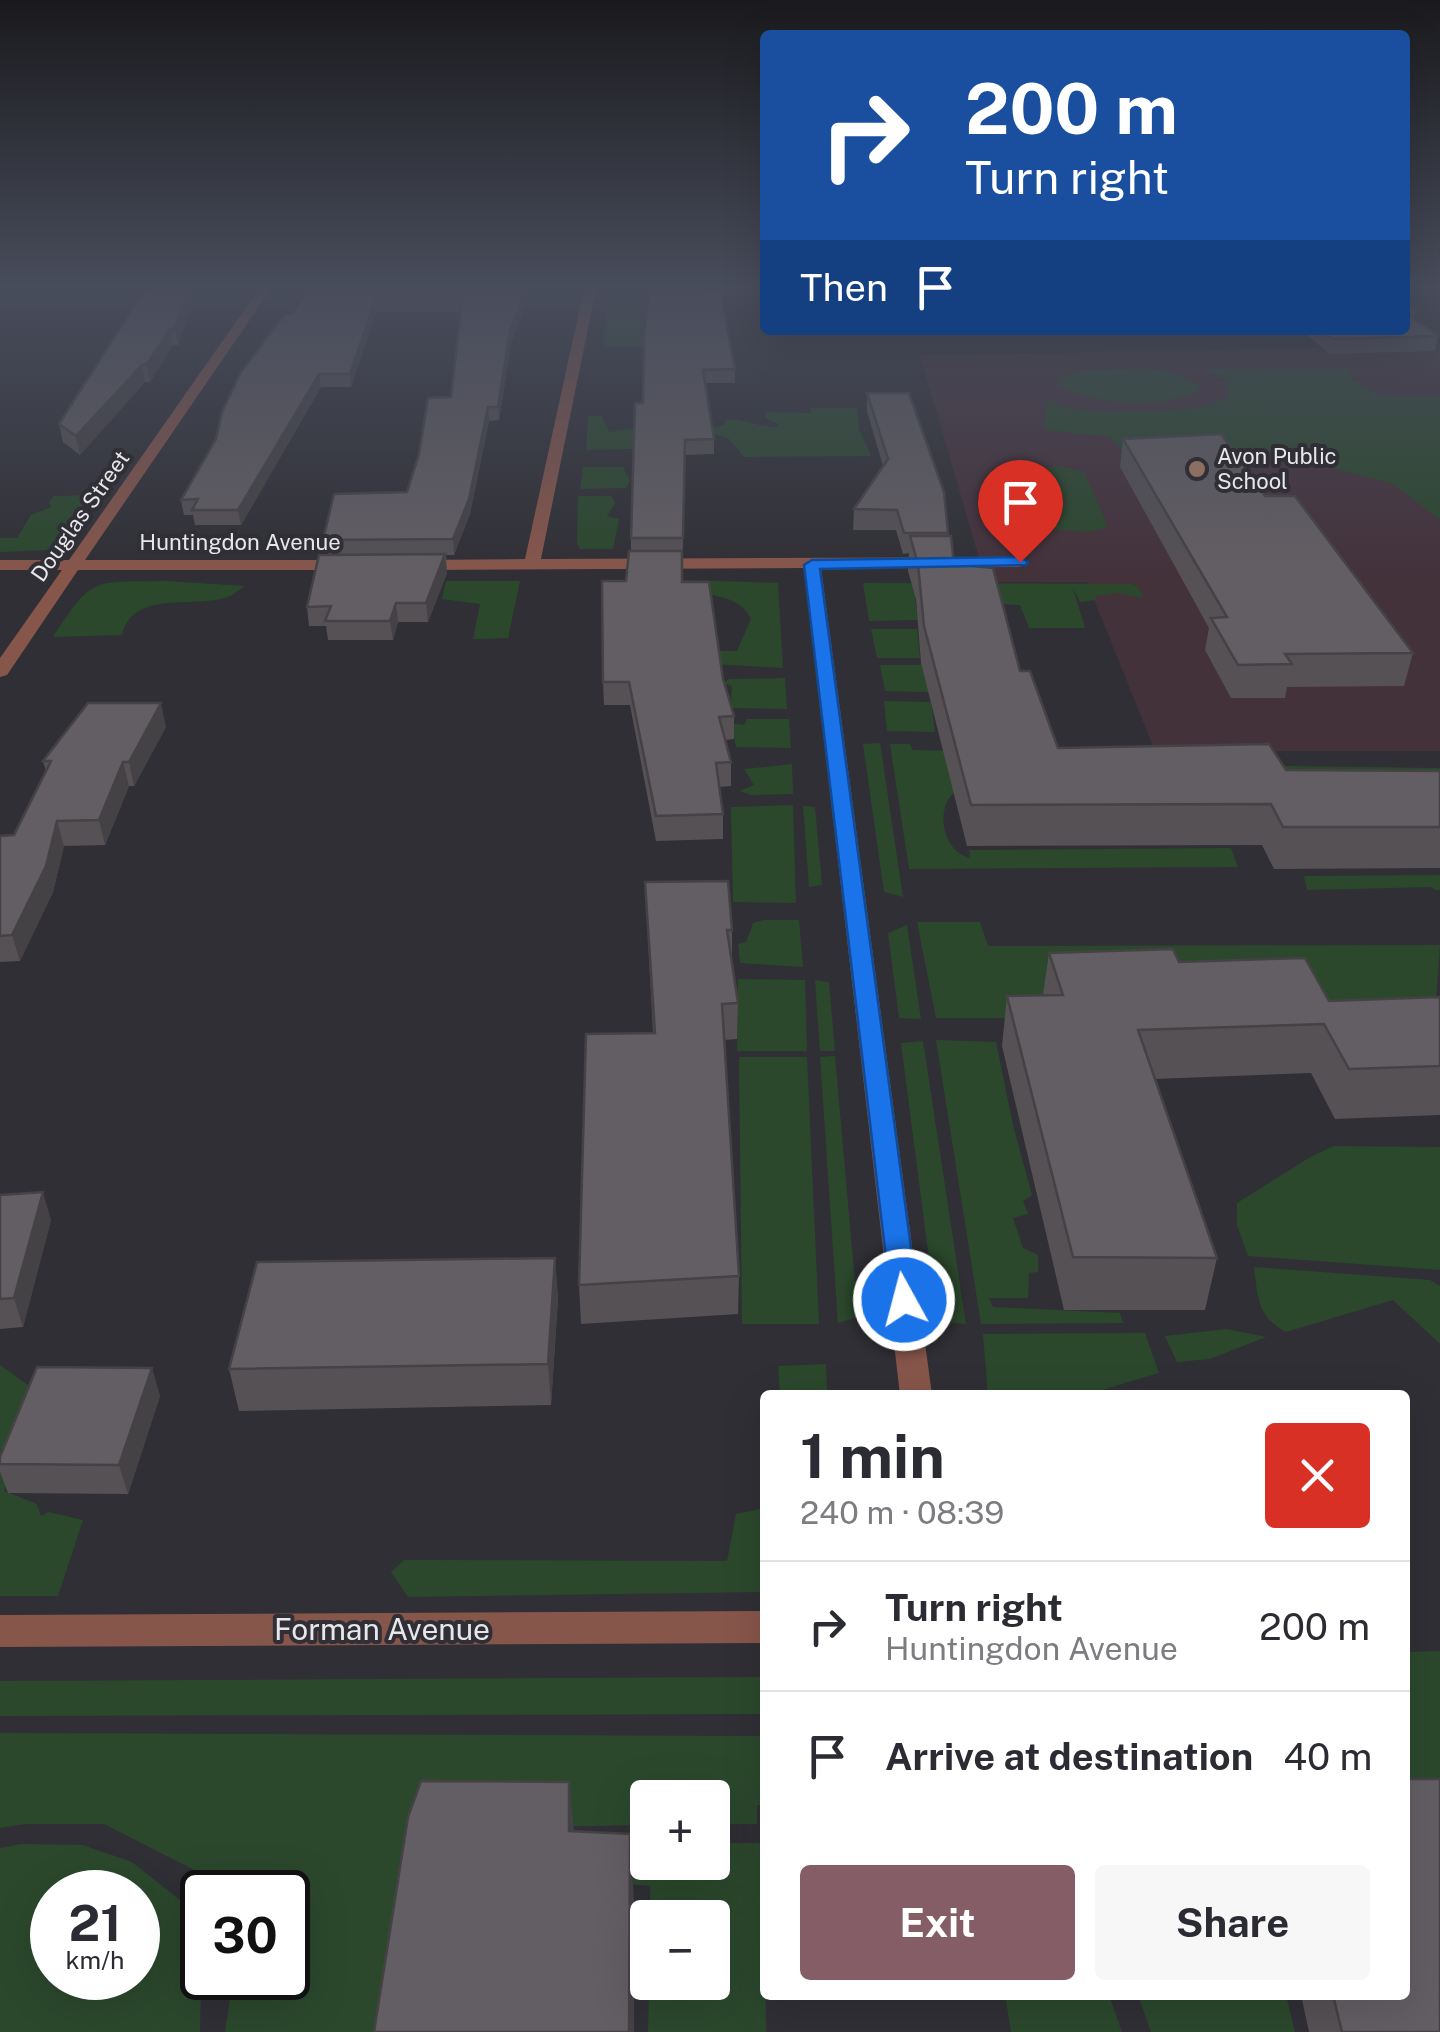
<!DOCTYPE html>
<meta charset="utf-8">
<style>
body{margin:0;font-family:"Public Sans",sans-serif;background:#f7f7f7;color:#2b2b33;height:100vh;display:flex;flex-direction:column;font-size:38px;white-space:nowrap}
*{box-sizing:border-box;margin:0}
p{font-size:32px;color:#7c7c81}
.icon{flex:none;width:55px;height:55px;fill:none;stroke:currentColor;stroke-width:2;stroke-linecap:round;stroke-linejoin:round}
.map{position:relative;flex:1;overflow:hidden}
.drawer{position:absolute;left:760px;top:1390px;width:650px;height:610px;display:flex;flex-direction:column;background:#fff;border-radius:10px;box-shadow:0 10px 40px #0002}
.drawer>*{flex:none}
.banner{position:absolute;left:760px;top:30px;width:650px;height:305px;border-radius:10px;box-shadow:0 10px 40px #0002;background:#1a4fa0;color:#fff;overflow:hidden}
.buttons{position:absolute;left:630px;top:1780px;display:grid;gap:20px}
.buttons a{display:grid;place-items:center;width:100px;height:100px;border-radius:10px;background:#fff;box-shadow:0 10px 40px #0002;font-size:50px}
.speed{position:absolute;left:30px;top:1870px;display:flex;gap:20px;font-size:50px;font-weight:700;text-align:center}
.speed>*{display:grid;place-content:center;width:130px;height:130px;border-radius:50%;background:#fff;box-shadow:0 10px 40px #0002;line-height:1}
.speed small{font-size:25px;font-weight:400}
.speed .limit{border:5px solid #111;border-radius:15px;background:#fff;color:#111}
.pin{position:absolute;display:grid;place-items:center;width:85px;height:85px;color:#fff;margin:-102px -42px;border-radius:50% 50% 50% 0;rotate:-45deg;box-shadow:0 0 10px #0007}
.pin .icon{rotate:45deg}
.me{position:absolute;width:110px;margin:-55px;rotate:353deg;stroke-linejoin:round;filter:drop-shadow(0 0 8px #0008)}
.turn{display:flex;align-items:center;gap:35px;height:210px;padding:0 40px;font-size:45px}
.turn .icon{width:130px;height:130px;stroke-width:2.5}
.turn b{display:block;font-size:70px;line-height:85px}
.then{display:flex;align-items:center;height:95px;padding:0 40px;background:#0003;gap:20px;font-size:38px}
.round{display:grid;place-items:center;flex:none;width:105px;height:105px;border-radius:10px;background:#f7f7f7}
.summary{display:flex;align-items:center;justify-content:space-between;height:170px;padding:0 40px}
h1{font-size:60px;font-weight:700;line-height:75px}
.cta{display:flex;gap:20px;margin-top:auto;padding:20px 40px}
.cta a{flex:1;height:115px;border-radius:10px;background:#855d67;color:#fff;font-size:40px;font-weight:700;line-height:115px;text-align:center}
.cta a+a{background:#f7f7f7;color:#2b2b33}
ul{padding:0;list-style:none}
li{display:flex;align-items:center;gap:30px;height:130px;padding:0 40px;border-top:2px solid #e1e1e2}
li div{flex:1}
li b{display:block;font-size:38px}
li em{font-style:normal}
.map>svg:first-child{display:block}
.education{fill:#44323b}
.green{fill:#2b482d;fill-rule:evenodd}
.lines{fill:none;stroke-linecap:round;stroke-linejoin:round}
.street{fill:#87564b;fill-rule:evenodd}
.wall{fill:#555155}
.shaded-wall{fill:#454245}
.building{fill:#635e63;stroke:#454245;stroke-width:2.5}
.route{fill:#1a73e8;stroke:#114b97;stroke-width:2.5}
.education-dot{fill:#8d6e63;stroke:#302f35;stroke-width:4}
.labels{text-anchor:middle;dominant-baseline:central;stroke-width:8;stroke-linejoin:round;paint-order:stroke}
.far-poi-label{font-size:22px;fill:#e7e7eb;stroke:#302f35;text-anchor:start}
.far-street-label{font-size:22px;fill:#e7e7eb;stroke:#302f35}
.near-street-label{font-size:30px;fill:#e7e7eb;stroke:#302f35}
</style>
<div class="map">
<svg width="1440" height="2032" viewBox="0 0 1440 2032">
<rect width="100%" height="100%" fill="#302f35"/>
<path class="education" d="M 1440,346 L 1440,751 L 1155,751 L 1087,582 L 986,582 L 920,355 Z"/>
<path class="green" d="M 608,302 L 645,306 L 647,347 L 603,347 Z
M 1144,368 L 1174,372 L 1201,387 C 1184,410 1077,406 1058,383 L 1059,378 L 1077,371 Z
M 1206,369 L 1349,369 L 1353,381 L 1380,396 L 1440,397 L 1440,520 L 1393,484 L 1255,447 L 1221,452 L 1122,450 L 1109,437 L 1044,430 L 1047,400 C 1060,404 1074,409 1087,410 C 1116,413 1209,414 1229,395 L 1227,382 Z
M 810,408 L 857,408 L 859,429 L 871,456 L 744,457 L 728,438 L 713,434 L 636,449 L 586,450 L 588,416 L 602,416 L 609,432 L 642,427 L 715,427 L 724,425 L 726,419 C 746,420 760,427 777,427 L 779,424 L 765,418 L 766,412 L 812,413 Z
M 1060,466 L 1084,472 L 1107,524 L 1105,528 L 1088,532 L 1034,528 L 1018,472 Z
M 583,467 L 623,467 L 630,481 L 626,488 L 580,489 Z
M 92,495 L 48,550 L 0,552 L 0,538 L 17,538 L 31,515 L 51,507 L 49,502 L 54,496 Z
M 578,496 L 611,496 L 615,503 L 607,516 L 619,519 L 613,549 L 580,549 L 577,543 Z
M 683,580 L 778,583 L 783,668 L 713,664 L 711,651 L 737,651 L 751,619 C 739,594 710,596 685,590 Z
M 165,581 L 245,586 C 239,590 232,596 225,598 C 189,608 133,590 122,635 L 53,637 C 94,574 93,583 165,581 Z
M 446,581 L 520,581 L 508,638 L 473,639 L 480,604 L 442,599 Z
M 863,583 L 1130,584 L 1137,586 L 1144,598 L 1119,593 L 1095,596 L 1096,600 L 1080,602 L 1073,588 L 1085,628 L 1029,628 L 1020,605 L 915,599 L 918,620 L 869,621 Z
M 871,629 L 917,629 L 920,658 L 877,658 Z
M 880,665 L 927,665 L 929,692 L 885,691 Z
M 785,678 L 787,709 L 731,708 L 732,686 L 724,683 L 729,679 Z
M 884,701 L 931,702 L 935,732 L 887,731 Z
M 747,719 L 789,719 L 791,748 L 736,747 L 731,723 L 744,725 Z
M 880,743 L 903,897 L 884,892 L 863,744 Z
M 890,744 L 910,744 L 913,750 L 1024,752 L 1138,764 L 1440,768 L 1440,809 L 957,789 C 954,794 949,797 947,802 C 937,824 949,854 970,858 L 969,850 L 1231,848 L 1238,867 L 909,869 Z
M 792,764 L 793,794 L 752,795 L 739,791 L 754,785 L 744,769 Z
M 793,805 L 796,903 L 733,902 L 731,807 Z
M 803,806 L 815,807 L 822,885 L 809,887 Z
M 1440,875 L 1440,890 L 1435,890 L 1432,887 L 1307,890 L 1304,876 Z
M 764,920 L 799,920 L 803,967 L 740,963 L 738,944 L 746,942 L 753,923 Z
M 917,922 L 980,922 L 988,946 L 1440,945 L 1436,1000 L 1440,1033 L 1165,995 L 1042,995 L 1037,999 L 1043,1018 L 936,1018 Z
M 907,925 L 921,1019 L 899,1018 L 888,933 Z
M 738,979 L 805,980 L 807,1051 L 737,1051 Z
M 815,980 L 829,982 L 835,1051 L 820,1051 Z
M 936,1040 L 996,1042 L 1013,1125 L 1032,1195 L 1023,1201 L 1028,1214 L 1013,1218 L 1023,1248 L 1038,1255 L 1038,1272 L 1029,1273 L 1028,1298 L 989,1298 L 993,1307 L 1120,1313 L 1123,1323 L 981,1324 Z
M 923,1041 L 966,1324 L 937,1321 L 901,1043 Z
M 835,1056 L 858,1317 L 838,1323 L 820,1057 Z
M 807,1057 L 819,1324 L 742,1324 L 739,1057 Z
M 1334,1146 L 1440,1147 L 1440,1270 L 1248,1256 L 1237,1225 L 1237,1203 L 1312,1156 Z
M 1254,1267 L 1430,1280 L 1440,1286 L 1440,1344 L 1393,1300 L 1286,1332 C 1257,1316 1258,1298 1254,1267 Z
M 1227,1329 L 1266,1337 L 1210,1359 L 1177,1362 L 1165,1336 Z
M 1145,1333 L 1159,1373 L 1085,1395 L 988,1395 L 983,1334 Z
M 826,1364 L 827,1395 L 780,1395 L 778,1366 Z
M 0,1365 L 43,1396 L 4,1491 L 37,1504 L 41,1516 L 49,1512 L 83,1520 L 58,1596 L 0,1596 Z
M 765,1508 L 765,1592 L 408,1597 L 391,1572 L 404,1560 L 727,1561 L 736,1514 Z
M 1440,1651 L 1440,1794 L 1405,1796 L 1405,1652 Z
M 765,1677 L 765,1714 L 0,1716 L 0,1681 Z
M 0,1733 L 759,1736 L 765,1736 L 765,1805 L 757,1805 L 757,1824 L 713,1824 L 712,1798 L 648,1798 L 647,1825 L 478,1828 L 387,2032 L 225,2032 L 233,1978 L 288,1978 L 288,1892 L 216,1892 L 202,1874 L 104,1824 L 26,1824 L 0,1828 Z
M 713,1843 L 764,1843 L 766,2032 L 648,2032 L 649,1983 L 712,1982 L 712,1918 L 650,1917 L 650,1886 L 586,1880 L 585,1844 L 647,1844 L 648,1862 L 712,1862 Z
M 21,1844 L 83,1845 L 132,1862 L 180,1900 L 202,1937 L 200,2032 L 0,2032 L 0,1848 ZM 52,1892 L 138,1892 L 138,1978 L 52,1978 Z
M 1005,1995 L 1109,1995 L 1122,2032 L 1011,2032 Z
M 1138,1995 L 1286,1995 L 1295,2032 L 1151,2032 Z"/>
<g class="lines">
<path class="street" d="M 259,289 L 271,289 L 85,560 L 350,560 L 358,565 L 350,570 L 78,570 L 7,675 L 0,677 L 0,658 L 62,570 L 0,570 L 0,560 L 69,560 Z
M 584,289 L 596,289 L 541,559 L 1020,557 L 1028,562 L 1020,567 L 821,568 L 932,1395 L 900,1395 L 804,568 L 415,570 L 407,565 L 415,560 L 525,559 Z
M 765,1611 L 765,1643 L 0,1647 L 0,1615 Z"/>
</g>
<path class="wall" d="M 309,289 L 531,289 L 511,343 L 499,420 L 489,421 L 470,514 L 454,555 L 446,555 L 447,573 L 428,622 L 398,622 L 393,640 L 328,640 L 326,626 L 309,626 L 307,607 L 326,555 L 323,540 L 407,492 L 451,397 L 461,312 L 376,312 L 351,387 L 321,387 L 241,525 L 195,525 L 193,515 L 184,515 L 181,500 Z
M 195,296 L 178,345 L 173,345 L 150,382 L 145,382 L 80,455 L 63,442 L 59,424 Z
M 1405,301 L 1417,309 L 1414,318 L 1438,336 L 1435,351 L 1330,354 L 1301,330 L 1405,330 Z
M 644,332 L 735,369 L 735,383 L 705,383 L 714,439 L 714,454 L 685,455 L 682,582 L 723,679 L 734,716 L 734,739 L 725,740 L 731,762 L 731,786 L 719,787 L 723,814 L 723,839 L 656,841 L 630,705 L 604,705 L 603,682 L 626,581 L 631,551 L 631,538 L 643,403 Z
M 867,393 L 948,533 L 954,564 L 1020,671 L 1058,748 L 1286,770 L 1440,771 L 1440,868 L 1274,869 L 1262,845 L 967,846 L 921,663 L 916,599 L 908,571 L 909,553 L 903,554 L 896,530 L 853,530 L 854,509 L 883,466 L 867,411 Z
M 1123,439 L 1265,496 L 1413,653 L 1404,686 L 1287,687 L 1285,698 L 1231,698 L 1205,650 L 1209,628 L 1120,467 Z
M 166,727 L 134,786 L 129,786 L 105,845 L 64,846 L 53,892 L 20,961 L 0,962 L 0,836 L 14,835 L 46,771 L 43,761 Z
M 645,882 L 732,930 L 732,960 L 738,1003 L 737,1039 L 724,1040 L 739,1276 L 738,1314 L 581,1324 L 579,1285 L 653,1033 Z
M 1049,953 L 1179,962 L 1329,1001 L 1440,997 L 1440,1115 L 1335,1119 L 1311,1073 L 1155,1079 L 1217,1258 L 1205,1310 L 1064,1310 L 1002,1046 L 1007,996 L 1043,995 Z
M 0,1195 L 51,1220 L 23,1327 L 0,1329 Z
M 555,1258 L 558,1299 L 551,1405 L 239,1411 L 229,1369 Z
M 160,1396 L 128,1494 L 8,1493 L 0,1472 L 0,1457 Z
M 1301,1995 L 1405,1995 L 1440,2032 L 1309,2032 Z"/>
<path class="shaded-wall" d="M 189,289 L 193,289 L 195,296 L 178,345 L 175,328 Z
M 526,289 L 531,289 L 511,343 L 499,420 L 498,407 L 510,331 Z
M 375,300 L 376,312 L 351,387 L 350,374 Z
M 170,329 L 173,345 L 150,382 L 147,364 Z
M 142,365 L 145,382 L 80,455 L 76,436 Z
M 319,374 L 321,387 L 241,525 L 238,510 Z
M 488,407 L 489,421 L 470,514 L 454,555 L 453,539 Z
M 445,554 L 447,573 L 428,622 L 426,603 Z
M 396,603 L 398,622 L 393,640 L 390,621 Z
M 161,703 L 166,727 L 134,786 L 129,762 Z
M 123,762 L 129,786 L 105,845 L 99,820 Z
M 57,821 L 64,846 L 53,892 L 20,961 L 12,935 Z
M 43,1192 L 51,1220 L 23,1327 L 14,1298 Z
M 555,1258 L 558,1299 L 551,1405 L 548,1364 Z
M 152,1368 L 160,1396 L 128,1494 L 119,1465 Z
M 569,1782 L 576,1851 L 569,1831 Z
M 630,1834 L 634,1902 L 634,2032 L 629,2032 Z"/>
<path class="building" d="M 145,289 L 189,289 L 175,328 L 170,329 L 147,364 L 142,365 L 76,436 L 59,424 Z
M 309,289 L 526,289 L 510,331 L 498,407 L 488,407 L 469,499 L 453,539 L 323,540 L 334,494 L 407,492 L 419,454 L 428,398 L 451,397 L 462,300 L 375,300 L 350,374 L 319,374 L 238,510 L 192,510 L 198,499 L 181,500 L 216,439 L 222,412 L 241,372 L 285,314 L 293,314 Z
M 650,289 L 701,289 L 721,293 L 735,369 L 703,370 L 714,439 L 685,440 L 683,538 L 631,538 L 635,403 L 643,403 L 644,332 Z
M 1405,301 L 1417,309 L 1405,309 Z
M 1405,312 L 1438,336 L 1333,339 L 1322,330 L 1405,330 Z
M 867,393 L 909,393 L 944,492 L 948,533 L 904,533 L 897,510 L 854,509 L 888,459 Z
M 1221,434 L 1265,496 L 1295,496 L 1413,653 L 1285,654 L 1292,664 L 1238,665 L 1211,618 L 1227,617 L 1123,439 Z
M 910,536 L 951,536 L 954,564 L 993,568 L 1020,671 L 1030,671 L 1058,748 L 1269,744 L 1286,770 L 1440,771 L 1440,827 L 1283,827 L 1271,804 L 971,805 L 924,626 L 918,564 Z
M 629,551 L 682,551 L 682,582 L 709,582 L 723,679 L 734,716 L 719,717 L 731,762 L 716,763 L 723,814 L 656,816 L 629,682 L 603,682 L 602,581 L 626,581 Z
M 445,554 L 426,603 L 396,603 L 390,621 L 325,621 L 331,606 L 307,607 L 319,555 Z
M 88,703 L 161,703 L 129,762 L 123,762 L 99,820 L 57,821 L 46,866 L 12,935 L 0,936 L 0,836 L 14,835 L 51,761 L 43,761 Z
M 728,881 L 732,930 L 727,930 L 738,1003 L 722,1004 L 739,1276 L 579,1285 L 586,1034 L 655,1033 L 645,882 Z
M 1173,949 L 1179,962 L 1305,958 L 1329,1001 L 1440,997 L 1440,1066 L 1349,1069 L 1324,1024 L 1138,1030 L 1217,1258 L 1073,1257 L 1007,996 L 1063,995 L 1049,953 Z
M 43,1192 L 14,1298 L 0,1299 L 0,1195 Z
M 555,1258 L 548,1364 L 229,1369 L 257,1262 Z
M 37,1367 L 152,1368 L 119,1465 L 0,1464 L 0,1457 Z
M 1405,1779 L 1440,1779 L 1440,2032 L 1342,2032 L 1333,1995 L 1405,1995 Z
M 421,1781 L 569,1782 L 569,1831 L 630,1834 L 629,2032 L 374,2032 L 408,1817 Z"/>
<linearGradient id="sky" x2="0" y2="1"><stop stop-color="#1a1a1d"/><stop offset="0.5" stop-color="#484d5c"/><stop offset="1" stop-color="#484d5c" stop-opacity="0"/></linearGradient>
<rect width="1440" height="573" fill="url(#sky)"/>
<path class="route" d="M 1020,557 L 1028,562 L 1026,565 L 820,569 L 918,1300 L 914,1307 L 895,1307 L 891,1300 L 804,565 L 812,560 Z"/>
<circle class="education-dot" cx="1197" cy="469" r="10"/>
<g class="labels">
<g class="far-poi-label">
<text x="1217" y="456">Avon Public<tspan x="1217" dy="25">School</tspan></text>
</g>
<g class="far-street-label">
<text transform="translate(80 516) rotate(-55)">Douglas Street</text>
<text x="240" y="542">Huntingdon Avenue</text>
</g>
<g class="near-street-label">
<text x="382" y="1629">Forman Avenue</text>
</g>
</g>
</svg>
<div class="buttons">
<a>+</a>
<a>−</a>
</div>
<div class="speed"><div>21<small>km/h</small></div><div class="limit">30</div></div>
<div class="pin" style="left:1020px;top:562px;background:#d93025"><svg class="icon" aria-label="arrive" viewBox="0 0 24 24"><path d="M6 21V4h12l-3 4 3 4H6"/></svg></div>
<svg class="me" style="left:904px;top:1300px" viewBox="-20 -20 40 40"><circle r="17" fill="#1a73e8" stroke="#fff" stroke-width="3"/><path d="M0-11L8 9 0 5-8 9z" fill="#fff"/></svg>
<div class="banner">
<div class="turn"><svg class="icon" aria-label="right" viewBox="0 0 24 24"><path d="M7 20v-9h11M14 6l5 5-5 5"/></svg><div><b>200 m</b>Turn right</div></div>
<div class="then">Then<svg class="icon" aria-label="arrive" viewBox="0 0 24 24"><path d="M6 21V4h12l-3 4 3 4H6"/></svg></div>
</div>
<section class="drawer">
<div class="summary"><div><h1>1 min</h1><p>240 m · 08:39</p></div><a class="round" style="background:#d93025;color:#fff"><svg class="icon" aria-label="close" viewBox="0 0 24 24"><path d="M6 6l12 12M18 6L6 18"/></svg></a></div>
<ul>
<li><svg class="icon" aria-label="right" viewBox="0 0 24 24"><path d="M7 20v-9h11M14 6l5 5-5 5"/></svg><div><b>Turn right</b><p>Huntingdon Avenue</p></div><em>200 m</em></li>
<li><svg class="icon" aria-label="arrive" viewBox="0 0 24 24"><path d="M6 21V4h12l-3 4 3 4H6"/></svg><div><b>Arrive at destination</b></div><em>40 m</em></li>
</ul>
<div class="cta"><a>Exit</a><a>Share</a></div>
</section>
</div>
